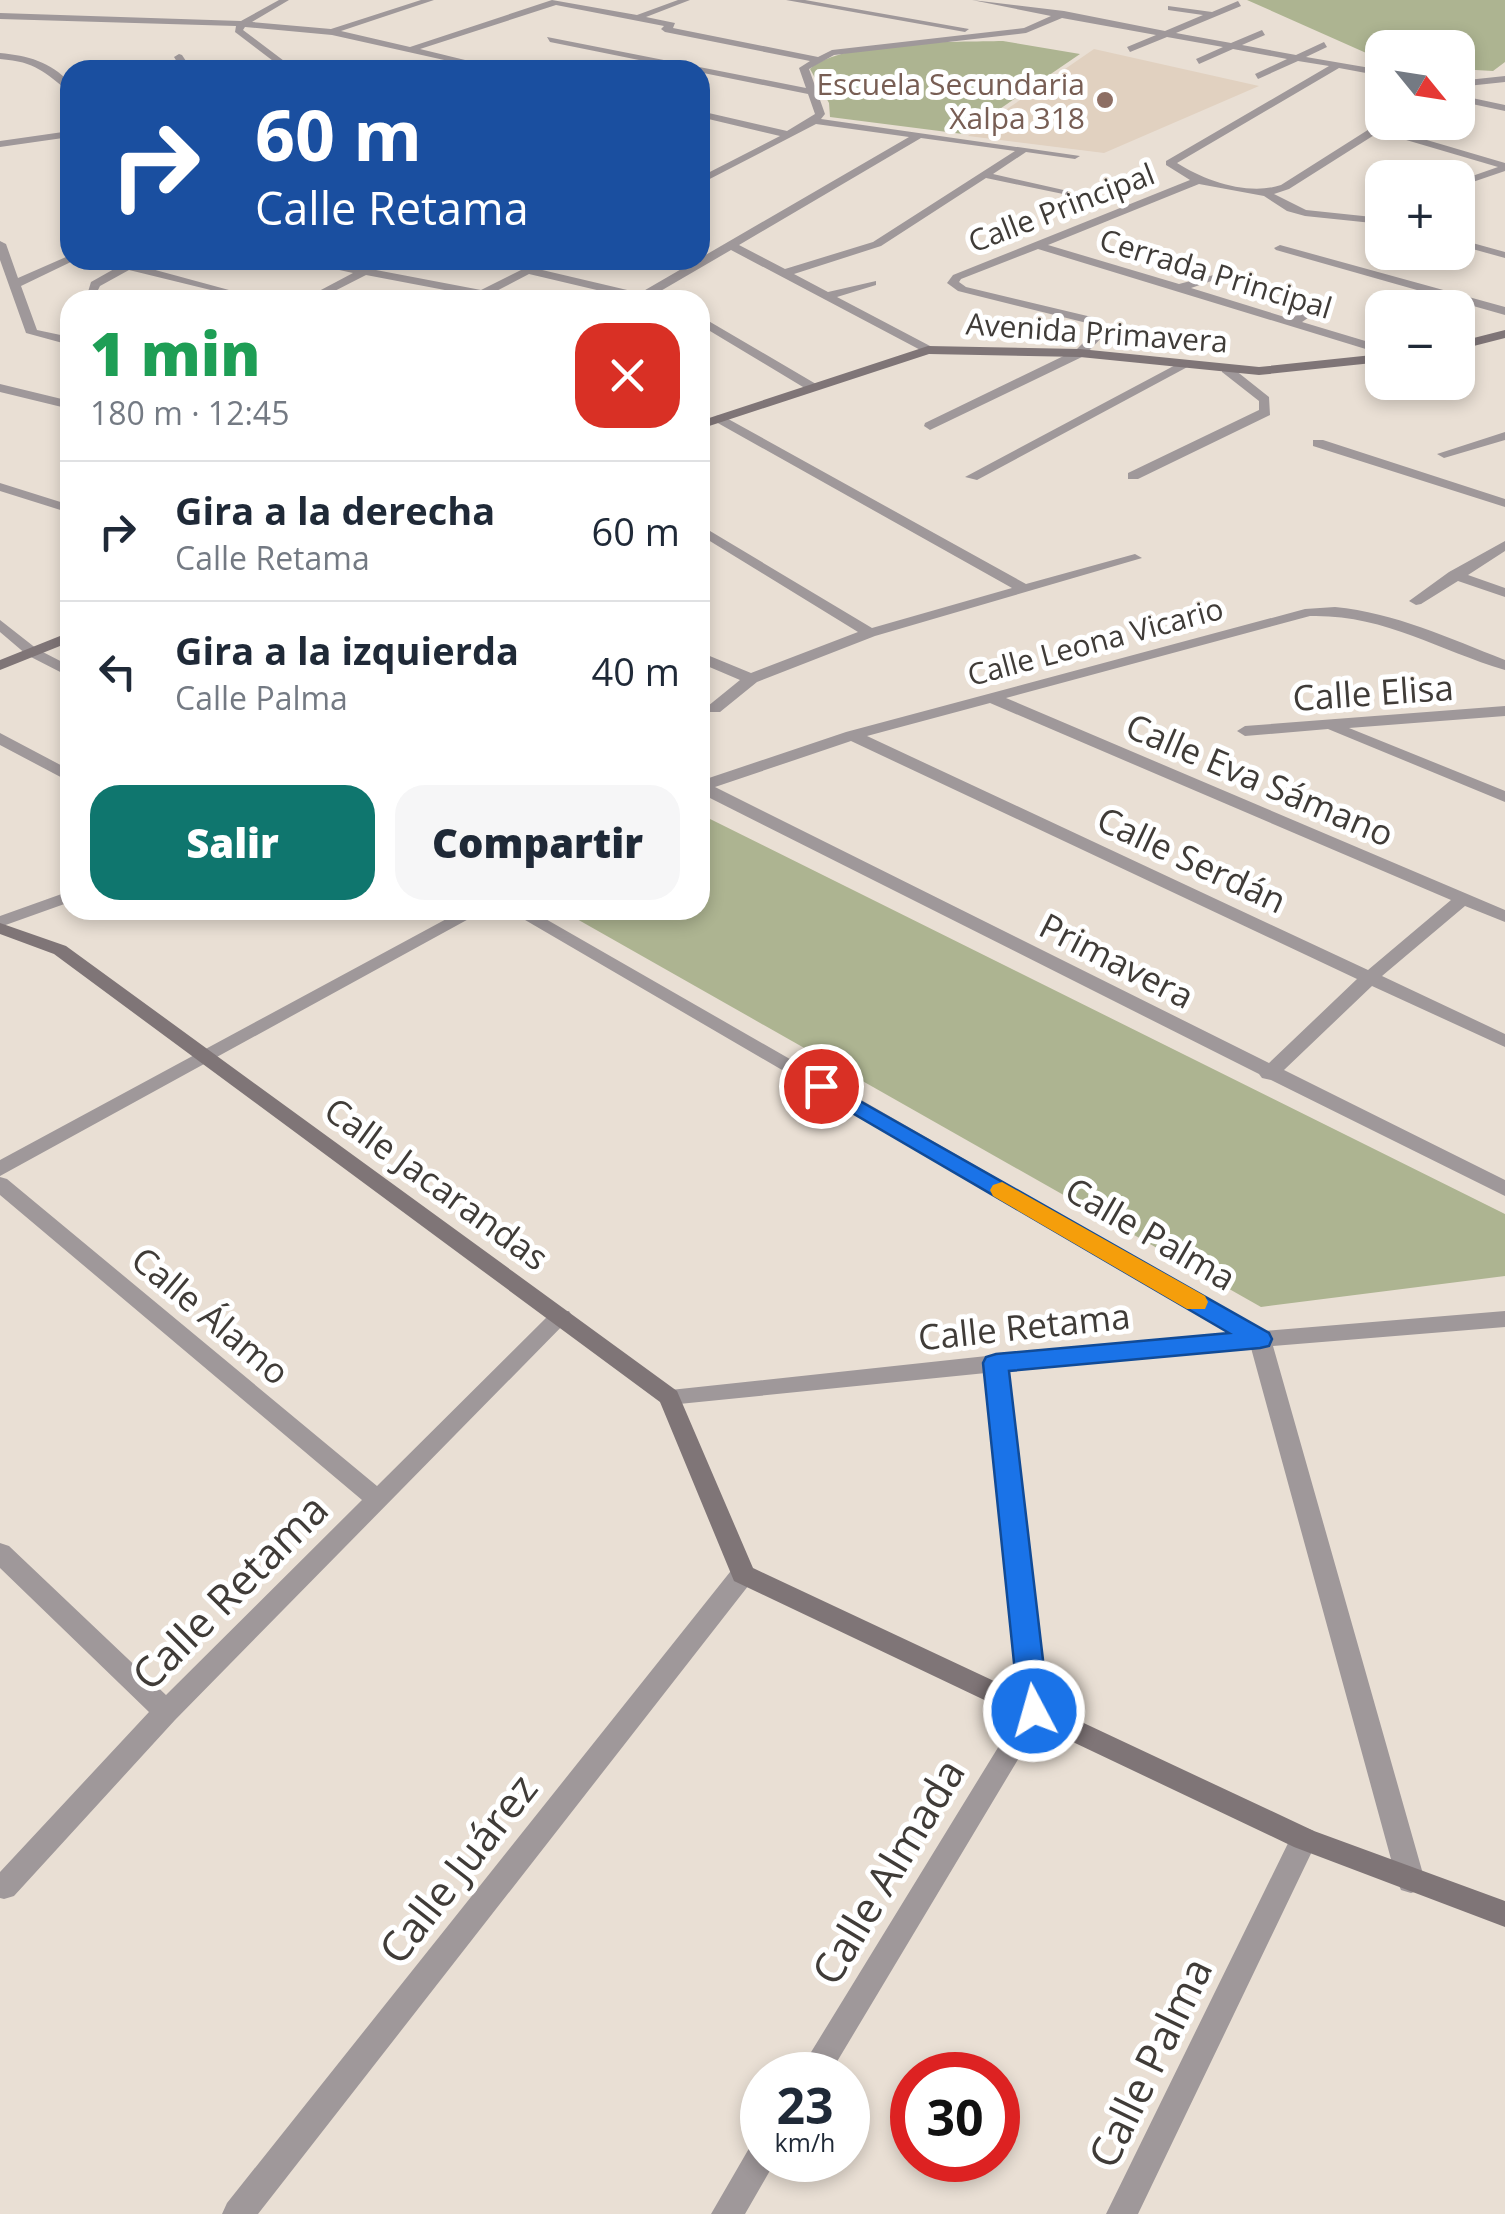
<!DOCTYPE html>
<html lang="es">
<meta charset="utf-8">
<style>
body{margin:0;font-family:"Open Sans",sans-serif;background:#f6f6f7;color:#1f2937;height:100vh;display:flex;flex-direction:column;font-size:38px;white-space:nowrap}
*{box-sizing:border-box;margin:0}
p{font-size:32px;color:#747a83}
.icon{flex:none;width:55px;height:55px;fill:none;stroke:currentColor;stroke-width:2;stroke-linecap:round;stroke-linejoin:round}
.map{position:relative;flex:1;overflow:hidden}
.side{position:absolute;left:60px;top:290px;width:650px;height:630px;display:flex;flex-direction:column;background:#fff;border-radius:30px;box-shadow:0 5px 15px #0003}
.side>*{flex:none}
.hud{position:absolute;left:60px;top:60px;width:650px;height:210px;border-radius:30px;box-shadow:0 5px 15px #0003;background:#1a4fa0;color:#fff;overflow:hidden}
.needle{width:65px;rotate:120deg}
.controls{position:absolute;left:1365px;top:30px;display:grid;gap:20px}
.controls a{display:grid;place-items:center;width:110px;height:110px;border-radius:20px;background:#fff;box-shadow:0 5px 15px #0003;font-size:50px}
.speed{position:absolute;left:740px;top:2052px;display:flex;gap:20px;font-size:50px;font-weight:700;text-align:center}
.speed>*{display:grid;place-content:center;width:130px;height:130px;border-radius:50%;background:#fff;box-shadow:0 5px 15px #0003;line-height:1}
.speed small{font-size:25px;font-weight:400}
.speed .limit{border:15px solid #d22;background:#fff;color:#111}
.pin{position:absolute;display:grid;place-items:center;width:85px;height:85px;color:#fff;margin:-42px;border:5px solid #fff;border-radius:50%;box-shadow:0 2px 10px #0007}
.me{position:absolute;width:110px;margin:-55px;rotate:354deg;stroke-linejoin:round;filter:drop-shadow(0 0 8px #0008)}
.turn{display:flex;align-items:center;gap:35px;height:210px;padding:0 30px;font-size:45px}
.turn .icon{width:130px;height:130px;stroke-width:2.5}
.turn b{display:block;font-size:70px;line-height:85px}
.round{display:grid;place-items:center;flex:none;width:105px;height:105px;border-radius:30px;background:#f6f6f7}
.headline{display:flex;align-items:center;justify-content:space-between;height:170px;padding:0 30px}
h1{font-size:60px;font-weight:800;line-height:75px;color:#1e9e55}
.action{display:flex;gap:20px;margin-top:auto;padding:20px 30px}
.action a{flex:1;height:115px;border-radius:30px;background:#0f766e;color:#fff;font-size:40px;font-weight:800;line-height:115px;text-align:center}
.action a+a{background:#f6f6f7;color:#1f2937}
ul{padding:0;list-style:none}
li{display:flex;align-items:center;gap:30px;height:140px;padding:0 30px;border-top:2px solid #e0e1e3}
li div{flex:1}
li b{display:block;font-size:38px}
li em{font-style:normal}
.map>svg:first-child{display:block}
.built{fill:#e1d1c0}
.green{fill:#adb491}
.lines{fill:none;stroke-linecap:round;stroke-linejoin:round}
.street{fill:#9f989a;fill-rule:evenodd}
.secondary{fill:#7f7577;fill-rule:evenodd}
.route{fill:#1a73e8;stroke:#114b97;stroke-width:2.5}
.slow{fill:#f59e0b}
.education-dot{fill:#8d6e63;stroke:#fff;stroke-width:4}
.labels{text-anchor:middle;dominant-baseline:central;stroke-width:10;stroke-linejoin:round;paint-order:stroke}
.far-education-label{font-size:30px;fill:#785e54;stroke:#fff;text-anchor:end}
.far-street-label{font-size:30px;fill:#403c38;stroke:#fff}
.street-label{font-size:35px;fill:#403c38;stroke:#fff}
.near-street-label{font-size:42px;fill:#403c38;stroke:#fff}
</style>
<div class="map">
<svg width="1505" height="2214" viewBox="0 0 1505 2214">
<rect width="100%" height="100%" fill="#e9dfd4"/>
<path class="built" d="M 1094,49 L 1259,86 L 1104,153 L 968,136 Z"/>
<path class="green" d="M 1247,0 L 1505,0 L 1505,62 L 1493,71 L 1458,69 L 1458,48 L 1382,48 L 1382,60 Z
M 1003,41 L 1080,54 L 963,134 L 830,117 L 829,103 L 810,69 C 842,40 958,42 1003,41 Z
M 700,814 L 1505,1214 L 1505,1276 L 1261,1307 L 561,910 L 700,910 Z"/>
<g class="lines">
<path class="street" d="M 279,0 L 289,0 L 252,22 L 331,29 L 421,0 L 434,0 L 341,31 L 410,47 L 552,0 L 637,15 L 678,0 L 690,0 L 646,17 L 675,23 L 673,28 L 818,57 L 832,50 L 1024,28 L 1051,16 L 972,0 L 1064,11 L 1165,31 L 1203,15 L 1168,10 L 1168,6 L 1212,12 L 1238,1 L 1241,6 L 1176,33 L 1231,43 L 1262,30 L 1265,35 L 1242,45 L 1296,55 L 1324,42 L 1327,47 L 1306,57 L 1382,70 L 1382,76 L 1339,68 L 1177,163 C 1205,181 1249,196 1281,185 L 1382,121 L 1393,122 L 1386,128 L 1505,163 L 1505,171 L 1458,187 L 1458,181 L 1498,167 L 1379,132 L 1289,189 L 1274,194 L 1306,210 L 1382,218 L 1382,224 L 1305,216 L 1287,211 L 1264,196 L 1199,184 L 1048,245 L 1179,284 L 1229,271 L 1229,275 L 1191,288 L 1291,319 L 1319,301 L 1327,301 L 1327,305 L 1302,322 L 1382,346 L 1382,354 L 1038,249 L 961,279 L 959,282 L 966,287 L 1100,319 L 1106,333 L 1084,356 L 930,430 L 924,426 L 925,423 L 1076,350 L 1094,332 L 1091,324 L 958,291 L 947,283 L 953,275 L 1190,180 L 1166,165 L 1166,161 L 1329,66 L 1298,61 L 1258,79 L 1255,74 L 1287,59 L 1233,49 L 1199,64 L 1196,59 L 1223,47 L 1167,37 L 1130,52 L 1127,47 L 1156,35 L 1062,18 L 1026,33 L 834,55 L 809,69 L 825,114 L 821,119 L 1080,156 L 1075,159 L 1026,152 L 993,174 L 1068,191 L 1068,195 L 986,178 L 881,246 L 794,274 L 828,292 L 876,281 L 876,285 L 837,297 L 932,347 L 934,350 L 928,354 L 731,250 L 652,296 L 660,300 L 639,300 L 529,274 L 479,300 L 467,300 L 471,295 L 366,275 L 317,300 L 302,300 L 353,273 L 294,260 C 315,260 346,269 362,268 C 373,267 381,260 394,260 L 376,270 L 481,290 L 539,261 L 545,264 L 538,269 L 640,293 L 909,137 L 816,124 L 700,184 L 700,177 L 780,136 L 700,117 L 700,111 L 787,131 L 815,114 L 808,94 L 550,42 L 547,37 L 806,88 L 799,68 L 810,61 L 665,32 L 661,29 L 664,26 L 556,5 L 420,49 L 506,70 L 489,70 L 332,35 L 245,27 L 243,30 L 296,70 L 285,70 L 235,32 L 236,26 L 0,19 L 0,13 L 241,21 ZM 921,138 L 1015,151 L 873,242 L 785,269 L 739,245 Z
M 786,0 L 805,0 L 969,29 L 965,32 Z
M 0,53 C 28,56 50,61 70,83 L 70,92 C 43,72 37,62 0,59 Z
M 179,54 L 182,55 L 192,70 L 182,70 L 174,57 Z
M 1505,76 L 1505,82 L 1458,87 L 1458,81 Z
M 1458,95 L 1505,105 L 1505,111 L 1458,101 Z
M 70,131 L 70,137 L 0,147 L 0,141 Z
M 1458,239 L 1505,252 L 1505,258 L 1458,245 Z
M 0,241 L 6,244 L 18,278 L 66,257 L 75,260 L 21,286 L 37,330 L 70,337 L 70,345 L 26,333 L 0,260 Z
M 1280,245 L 1505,307 L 1505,315 L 1276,250 L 1274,248 Z
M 130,260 L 139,260 L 137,265 L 229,290 L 223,293 L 129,270 L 100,286 L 97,292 L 107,300 L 93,300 L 87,295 L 91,282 Z
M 700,316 L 816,384 L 818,387 L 808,390 L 700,325 Z
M 1183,361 L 1193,364 L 977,480 L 965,477 Z
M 1222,366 L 1230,366 L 1269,397 L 1270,415 L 1138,479 L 1128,479 L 1128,473 L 1259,410 L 1259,401 L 1222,372 Z
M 0,384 L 70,401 L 70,409 L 0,392 Z
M 721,415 L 1026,584 L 1135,554 L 1142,558 L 875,636 L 757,682 L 720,712 L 708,712 L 708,706 L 740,680 L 700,663 L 700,652 L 751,673 L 858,632 L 700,535 L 700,525 L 872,628 L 1012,588 L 716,422 L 716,416 Z
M 1505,432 L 1505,440 L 1444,458 L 1437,454 Z
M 1313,440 L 1323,440 L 1505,499 L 1505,507 L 1313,446 Z
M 0,483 L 70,505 L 70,513 L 0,491 Z
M 1505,541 L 1505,551 L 1468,575 L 1505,588 L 1505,597 L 1458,581 L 1421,604 L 1416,605 L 1409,601 L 1449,572 Z
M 1335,607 C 1395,613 1449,638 1505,660 L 1505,670 C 1438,650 1383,614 1310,616 L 1006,698 L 1505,910 L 1505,922 L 1465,906 L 1382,976 L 1505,1034 L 1505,1047 L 1372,986 L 1284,1070 L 1505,1180 L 1505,1196 L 1271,1080 L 1262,1078 L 1259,1074 L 700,793 L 700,781 L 846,732 L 1305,609 ZM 990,703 L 1451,900 L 1368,970 L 867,736 ZM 851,741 L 1357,979 L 1269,1063 L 715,787 Z
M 0,620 L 37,649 L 70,666 L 70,677 L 27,655 L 0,632 Z
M 1505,706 L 1505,716 L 1349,728 L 1505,791 L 1505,802 L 1328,729 L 1245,736 L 1237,731 L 1245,726 Z
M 0,733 L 70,770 L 70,782 L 0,745 Z
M 70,891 L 70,902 L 0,927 L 0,916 Z
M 463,910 L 485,910 L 0,1176 L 0,1160 Z
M 508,910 L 530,910 L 1264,1331 L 1505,1311 L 1505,1327 L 1273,1346 L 1425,1881 L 1421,1890 L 1411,1893 L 1401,1890 L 1397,1881 L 1251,1348 L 1008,1371 L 1047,1711 L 829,2075 L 797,2075 L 1021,1710 L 986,1373 L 669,1405 L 661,1403 L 657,1397 L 661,1391 L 996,1355 L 1234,1334 Z
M 0,1177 L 7,1179 L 377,1486 L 553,1311 L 569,1311 L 572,1316 L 175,1720 L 14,1896 L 4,1899 L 0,1898 L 0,1872 L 149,1712 L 0,1568 L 0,1543 L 9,1546 L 166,1695 L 362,1500 L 0,1195 Z
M 743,1564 L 752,1567 L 755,1574 L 752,1581 L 258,2214 L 222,2214 L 227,2203 L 734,1567 Z
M 1304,1827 L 1314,1831 L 1318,1839 L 1138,2214 L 1106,2214 L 1294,1831 Z
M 762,2141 L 762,2160 L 776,2160 L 745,2214 L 711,2214 L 751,2145 Z"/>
<path class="secondary" d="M 1505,330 L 1505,338 L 1458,350 L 1458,342 Z
M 928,346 L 1080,349 L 1259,367 L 1382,354 L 1382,362 L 1259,375 L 1080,357 L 929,354 L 700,429 L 700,421 Z
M 70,632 L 70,642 L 0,670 L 0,660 Z
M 0,923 L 66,946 L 677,1391 L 753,1568 L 1314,1831 L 1505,1901 L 1505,1927 L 1294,1847 L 734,1581 L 660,1402 L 54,954 L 0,934 Z"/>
</g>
<path class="route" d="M 821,1079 L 1269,1333 L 1272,1339 L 1269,1346 L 1260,1348 L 1009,1371 L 1049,1711 L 1045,1719 L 1034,1723 L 1023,1719 L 1019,1711 L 983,1363 L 986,1357 L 996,1354 L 1229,1333 L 813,1090 L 810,1086 Z"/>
<path class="slow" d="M 1002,1182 L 1205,1296 L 1208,1302 L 1205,1309 L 1187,1309 L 993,1196 L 990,1190 L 993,1185 Z"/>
<circle class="education-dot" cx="1105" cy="100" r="10"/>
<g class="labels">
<g class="far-education-label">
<text x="1085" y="83">Escuela Secundaria<tspan x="1085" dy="34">Xalpa 318</tspan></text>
</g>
<g class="far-street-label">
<text transform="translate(1061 207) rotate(-21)">Calle Principal</text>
<text transform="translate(1216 273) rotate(17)">Cerrada Principal</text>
<text transform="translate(1097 332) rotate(4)">Avenida Primavera</text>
<text transform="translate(1095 641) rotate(-15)">Calle Leona Vicario</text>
</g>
<g class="street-label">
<text transform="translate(1373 692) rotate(-4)">Calle Elisa</text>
<text transform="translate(1260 779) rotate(23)">Calle Eva Sámano</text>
<text transform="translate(1192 859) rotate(25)">Calle Serdán</text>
<text transform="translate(1117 960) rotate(27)">Primavera</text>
<text transform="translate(437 1183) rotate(36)">Calle Jacarandas</text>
<text transform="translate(1151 1233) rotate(30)">Calle Palma</text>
<text transform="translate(211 1315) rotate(40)">Calle Álamo</text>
<text transform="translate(1024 1326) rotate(-6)">Calle Retama</text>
</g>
<g class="near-street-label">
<text transform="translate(229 1591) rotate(-45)">Calle Retama</text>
<text transform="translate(457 1868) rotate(-52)">Calle Juárez</text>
<text transform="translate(887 1871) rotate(-59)">Calle Almada</text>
<text transform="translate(1149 2062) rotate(-64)">Calle Palma</text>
</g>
</g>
</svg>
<div class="controls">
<a><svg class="needle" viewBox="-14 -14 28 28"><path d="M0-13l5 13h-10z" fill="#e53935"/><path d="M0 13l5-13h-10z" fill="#747a83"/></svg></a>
<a>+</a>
<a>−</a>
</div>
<div class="speed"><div>23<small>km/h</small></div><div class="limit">30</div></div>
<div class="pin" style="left:821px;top:1086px;background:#d93025"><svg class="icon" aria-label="arrive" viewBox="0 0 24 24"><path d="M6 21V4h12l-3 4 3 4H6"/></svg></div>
<svg class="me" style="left:1034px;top:1711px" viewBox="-20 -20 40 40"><circle r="17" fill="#1a73e8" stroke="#fff" stroke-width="3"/><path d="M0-11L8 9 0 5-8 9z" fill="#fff"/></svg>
<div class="hud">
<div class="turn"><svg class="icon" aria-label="right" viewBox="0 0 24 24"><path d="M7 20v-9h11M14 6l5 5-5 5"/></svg><div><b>60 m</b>Calle Retama</div></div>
</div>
<section class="side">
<div class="headline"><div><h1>1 min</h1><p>180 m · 12:45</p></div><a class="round" style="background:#d93025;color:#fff"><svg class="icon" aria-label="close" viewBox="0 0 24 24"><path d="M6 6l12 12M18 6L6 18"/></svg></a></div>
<ul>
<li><svg class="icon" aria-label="right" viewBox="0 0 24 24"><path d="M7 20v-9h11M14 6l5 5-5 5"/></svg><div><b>Gira a la derecha</b><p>Calle Retama</p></div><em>60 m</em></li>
<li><svg class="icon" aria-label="left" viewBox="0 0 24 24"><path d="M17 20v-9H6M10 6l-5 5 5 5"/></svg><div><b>Gira a la izquierda</b><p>Calle Palma</p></div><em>40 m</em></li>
</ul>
<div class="action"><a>Salir</a><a>Compartir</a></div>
</section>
</div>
